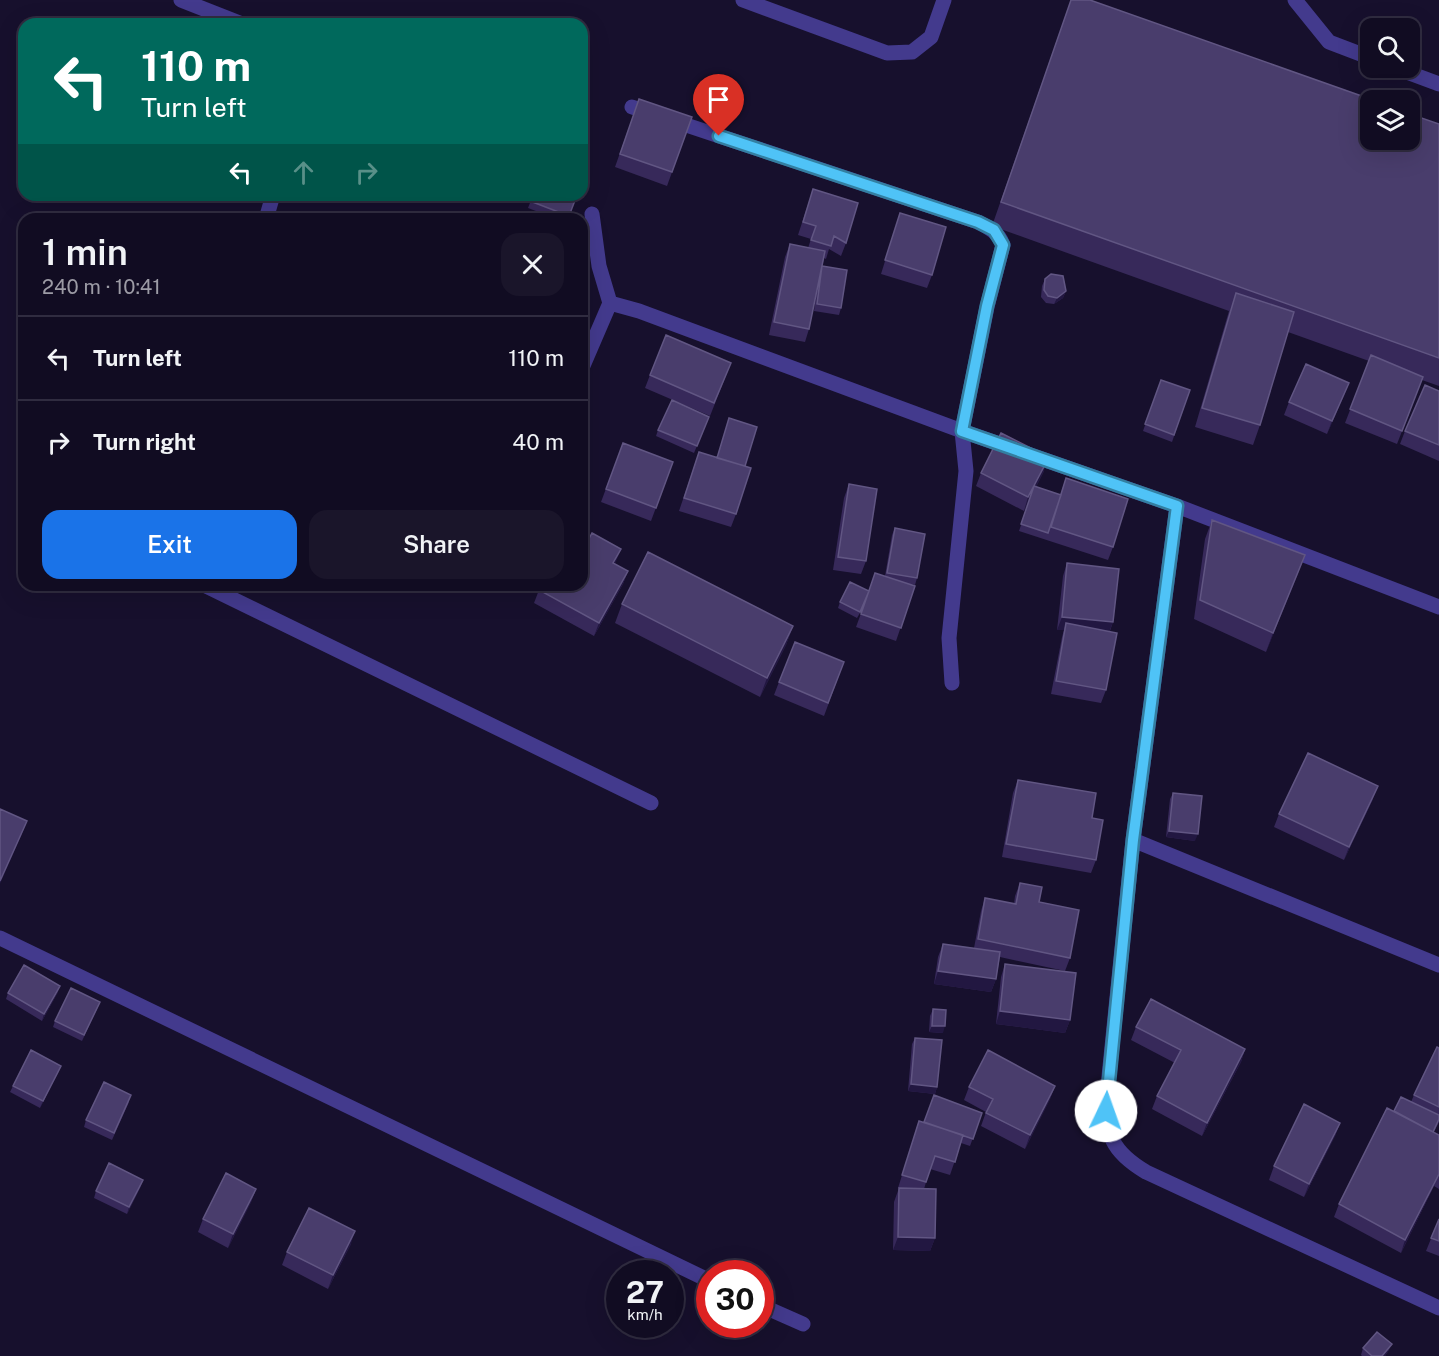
<!DOCTYPE html>
<meta charset="utf-8">
<style>
body{margin:0;font-family:"Public Sans",sans-serif;background:#1a152a;color:#f1f3f6;height:100vh;display:flex;flex-direction:column;font-size:22px;white-space:nowrap}
*{box-sizing:border-box;margin:0}
p{font-size:20px;color:#9c9ba5}
.icon{flex:none;width:33px;height:33px;fill:none;stroke:currentColor;stroke-width:2;stroke-linecap:round;stroke-linejoin:round}
.map{position:relative;flex:1;overflow:hidden}
.drawer{position:absolute;left:18px;top:213px;width:570px;height:378px;display:flex;flex-direction:column;background:#110c22;border-radius:18px;box-shadow:0 6px 24px #0002,0 0 0 2px #302c40}
.drawer>*{flex:none}
.guide{position:absolute;left:18px;top:18px;width:570px;height:183px;border-radius:18px;box-shadow:0 6px 24px #0002,0 0 0 2px #302c40;background:#00695c;color:#fff;overflow:hidden}
.buttons{position:absolute;left:1360px;top:18px;display:grid;gap:12px}
.buttons a{display:grid;place-items:center;width:60px;height:60px;border-radius:12px;background:#110c22;box-shadow:0 6px 24px #0002,0 0 0 2px #302c40;font-size:30px}
.speed{position:absolute;left:606px;top:1260px;display:flex;gap:12px;font-size:30px;font-weight:700;text-align:center}
.speed>*{display:grid;place-content:center;width:78px;height:78px;border-radius:50%;background:#110c22;box-shadow:0 6px 24px #0002,0 0 0 2px #302c40;line-height:1}
.speed small{font-size:15px;font-weight:400}
.speed .limit{border:9px solid #d22;background:#fff;color:#111}
.pin{position:absolute;display:grid;place-items:center;width:51px;height:51px;color:#fff;margin:-62px -26px;border-radius:50% 50% 50% 0;rotate:-45deg;box-shadow:0 0 6px #0007}
.pin .icon{rotate:45deg}
.me{position:absolute;width:66px;margin:-33px;rotate:3deg;stroke-linejoin:round;filter:drop-shadow(0 0 4px #0008)}
.turn{display:flex;align-items:center;gap:21px;height:126px;padding:0 24px;font-size:27px}
.turn .icon{width:78px;height:78px;stroke-width:2.5}
.turn b{display:block;font-size:42px;line-height:51px}
.lanes{display:flex;align-items:center;height:57px;padding:0 24px;background:#0003;justify-content:center;gap:30px;direction:ltr}
.lanes .off{opacity:.35}
.round{display:grid;place-items:center;flex:none;width:63px;height:63px;border-radius:18px;background:#1a152a}
.headline{display:flex;align-items:center;justify-content:space-between;height:102px;padding:0 24px}
h1{font-size:36px;font-weight:600;line-height:45px}
.cta{display:flex;gap:12px;margin-top:auto;padding:12px 24px}
.cta a{flex:1;height:69px;border-radius:18px;background:#1a73e8;color:#fff;font-size:24px;font-weight:600;line-height:69px;text-align:center}
.cta a+a{background:#1a152a;color:#f1f3f6}
ul{padding:0;list-style:none}
li{display:flex;align-items:center;gap:18px;height:84px;padding:0 24px;border-top:2px solid #302c40}
li div{flex:1}
li b{display:block;font-size:22px}
li em{font-style:normal}
.map>svg:first-child{display:block}
.lines{fill:none;stroke-linecap:round;stroke-linejoin:round}
.minor{stroke:#433a8d;stroke-width:15}
.wall{fill:#37295a}
.shaded-wall{fill:#221741}
.building{fill:#493d6c;stroke:#615683;stroke-width:1.5}
.route-casing{stroke:#337fa1;stroke-width:15}
.route{stroke:#4fc3f7;stroke-width:10}
</style>
<div class="map">
<svg width="1439" height="1356" viewBox="0 0 1439 1356">
<rect width="100%" height="100%" fill="#17102d"/>
<g class="lines">
<path class="minor" d="M 181,0 L 242,24
M 743,0 L 887,53 L 912,52 L 931,37 L 944,0
M 1295,0 L 1329,42 L 1371,58
M 1396,68 L 1439,84
M 632,107 L 978,222 C 990,228 998,232 1003,245 L 987,307 L 962,431 L 966,471 L 949,638 L 952,683
M 592,214 L 599,266 L 610,303
M 266,219 L 273,195
M 582,368 L 610,303 L 639,311 L 962,431 L 1177,506 L 1439,607
M 1177,506 L 1133,840 L 1107,1096 C 1106,1135 1111,1151 1146,1172 L 1439,1308
M 204,585 L 651,803
M 1133,840 L 1439,965
M 0,938 L 710,1281
M 760,1305 L 803,1324"/>
</g>
<path class="wall" d="M 1071,0 L 1439,124 L 1439,386 L 1422,380 L 1397,444 L 1345,423 L 1369,361 L 1288,332 L 1260,425 L 1253,445 L 1195,427 L 1229,311 L 992,226 Z
M 639,99 L 692,117 L 667,186 L 615,167 Z
M 813,189 L 846,243 L 841,256 L 829,249 L 826,259 L 824,258 L 822,268 L 841,308 L 839,315 L 814,311 L 817,289 L 809,329 L 805,342 L 769,335 L 785,257 L 790,244 L 808,248 L 811,239 L 798,235 Z
M 533,195 L 577,195 L 568,219 L 557,219 L 528,208 Z
M 900,213 L 932,275 L 927,288 L 881,274 Z
M 1045,279 L 1066,291 L 1063,298 L 1054,304 L 1046,303 L 1041,297 L 1042,286 Z
M 731,363 L 710,416 L 645,388 L 650,375 Z
M 1161,380 L 1190,390 L 1172,442 L 1143,431 Z
M 1349,383 L 1327,434 L 1284,415 L 1289,402 Z
M 1439,391 L 1439,461 L 1400,444 L 1405,431 Z
M 709,417 L 694,453 L 656,436 L 658,430 Z
M 623,443 L 673,462 L 651,521 L 601,502 Z
M 699,452 L 745,466 L 736,514 L 731,527 L 679,511 Z
M 1044,471 L 1036,487 L 1060,495 L 1066,478 L 1113,547 L 1108,560 L 1019,531 L 1031,496 L 1024,511 L 976,486 L 981,473 Z
M 849,484 L 866,561 L 861,574 L 833,570 L 844,498 Z
M 1212,520 L 1305,555 L 1266,652 L 1194,619 L 1205,539 Z
M 895,528 L 917,578 L 915,585 L 911,584 L 915,586 L 896,641 L 856,627 L 863,608 L 857,618 L 838,608 L 840,602 L 868,591 L 885,576 L 892,535 Z
M 1067,563 L 1113,622 L 1110,631 L 1106,690 L 1101,703 L 1051,694 L 1062,637 L 1064,630 L 1057,630 L 1063,576 Z
M 615,564 L 628,571 L 623,584 L 594,636 L 534,603 L 539,590 Z
M 622,604 L 793,626 L 786,645 L 760,697 L 615,623 Z
M 844,662 L 824,716 L 774,695 L 779,682 Z
M 1018,780 L 1092,818 L 1096,860 L 1091,873 L 1002,857 L 1013,793 Z
M 1173,793 L 1195,841 L 1166,837 L 1170,799 Z
M 1373,799 L 1344,860 L 1274,827 L 1279,814 Z
M 1020,883 L 1039,902 L 1070,958 L 1065,971 L 1000,957 L 996,979 L 991,992 L 934,984 L 938,957 L 943,944 L 974,948 L 981,911 L 985,898 L 1014,904 L 1015,896 Z
M 1005,964 L 1070,1020 L 1065,1033 L 996,1024 L 1001,977 Z
M 58,992 L 42,1021 L 6,999 L 8,993 Z
M 97,1009 L 82,1041 L 53,1027 L 55,1021 Z
M 933,1009 L 943,1033 L 929,1032 L 930,1016 Z
M 1136,1027 L 1245,1049 L 1241,1062 L 1202,1136 L 1152,1109 L 1157,1096 L 1175,1063 L 1131,1040 Z
M 915,1038 L 937,1087 L 935,1094 L 908,1091 L 912,1044 Z
M 1439,1048 L 1439,1122 L 1434,1132 L 1439,1135 L 1439,1189 L 1434,1186 L 1401,1253 L 1334,1217 L 1339,1204 L 1394,1111 L 1411,1102 L 1414,1095 Z
M 61,1066 L 58,1073 L 40,1108 L 10,1092 L 13,1086 Z
M 1055,1086 L 1050,1099 L 1025,1149 L 981,1126 L 986,1112 L 964,1100 L 969,1087 Z
M 129,1102 L 112,1140 L 84,1127 L 86,1120 Z
M 982,1113 L 970,1146 L 961,1143 L 950,1175 L 930,1169 L 924,1189 L 935,1238 L 930,1251 L 893,1250 L 894,1202 L 899,1188 L 900,1188 L 898,1188 L 919,1121 L 924,1123 Z
M 1340,1123 L 1335,1136 L 1304,1197 L 1269,1180 L 1274,1166 Z
M 141,1186 L 127,1214 L 94,1198 L 96,1191 Z
M 256,1189 L 251,1202 L 228,1248 L 198,1232 L 203,1219 Z
M 1439,1219 L 1439,1256 L 1426,1251 Z
M 351,1244 L 328,1289 L 282,1265 L 287,1252 Z
M 1363,1348 L 1389,1350 L 1385,1356 L 1362,1356 L 1361,1355 Z"/>
<path class="shaded-wall" d="M 1066,291 L 1063,298 L 1054,304 L 1057,298 Z
M 1349,383 L 1344,396 L 1327,434 L 1332,421 Z
M 1049,457 L 1044,471 L 1024,511 L 1028,497 Z
M 621,549 L 616,562 L 608,576 L 613,563 Z
M 1305,555 L 1298,574 L 1266,652 L 1273,633 Z
M 628,571 L 623,584 L 594,636 L 599,623 Z
M 1062,617 L 1113,622 L 1108,635 L 1066,623 L 1064,630 L 1057,630 Z
M 793,626 L 786,645 L 760,697 L 767,678 Z
M 1378,786 L 1373,799 L 1344,860 L 1349,847 Z
M 27,821 L 22,834 L 0,884 L 0,881 Z
M 1169,831 L 1198,834 L 1195,841 L 1166,837 Z
M 938,971 L 996,979 L 991,992 L 934,984 Z
M 60,986 L 58,992 L 42,1021 L 44,1014 Z
M 1000,1011 L 1070,1020 L 1065,1033 L 996,1024 Z
M 932,1026 L 945,1026 L 943,1033 L 929,1032 Z
M 1245,1049 L 1241,1062 L 1202,1136 L 1207,1123 Z
M 61,1066 L 58,1073 L 40,1108 L 43,1101 Z
M 911,1084 L 937,1087 L 935,1094 L 908,1091 Z
M 1055,1086 L 1050,1099 L 1025,1149 L 1030,1135 Z
M 1340,1123 L 1335,1136 L 1304,1197 L 1309,1184 Z
M 1438,1173 L 1434,1186 L 1401,1253 L 1405,1240 Z
M 143,1180 L 141,1186 L 127,1214 L 129,1207 Z
M 256,1189 L 251,1202 L 228,1248 L 233,1234 Z
M 355,1231 L 351,1244 L 328,1289 L 333,1275 Z
M 898,1237 L 935,1238 L 930,1251 L 893,1250 Z
M 1392,1344 L 1389,1350 L 1385,1356 L 1382,1356 Z"/>
<path class="building" d="M 1071,0 L 1090,0 L 1373,100 L 1371,100 L 1371,140 L 1410,140 L 1410,114 L 1439,124 L 1439,358 L 1001,202 Z
M 639,99 L 692,117 L 672,172 L 620,154 Z
M 813,189 L 858,203 L 846,243 L 834,236 L 831,246 L 811,240 L 816,226 L 803,222 Z
M 533,195 L 577,195 L 569,216 L 530,201 Z
M 900,213 L 946,227 L 932,275 L 885,260 Z
M 790,244 L 825,251 L 809,329 L 774,322 Z
M 822,266 L 847,270 L 841,308 L 817,304 Z
M 1051,274 L 1063,276 L 1066,291 L 1057,298 L 1048,296 L 1044,290 L 1045,279 Z
M 1236,293 L 1294,312 L 1260,425 L 1202,408 Z
M 582,296 L 589,298 L 584,317 L 582,317 Z
M 666,335 L 731,363 L 714,403 L 650,375 Z
M 1371,355 L 1423,377 L 1402,431 L 1350,409 Z
M 1306,364 L 1349,383 L 1332,421 L 1289,402 Z
M 1161,380 L 1190,390 L 1174,435 L 1145,424 Z
M 1425,385 L 1439,391 L 1439,445 L 1405,431 Z
M 672,400 L 709,417 L 697,446 L 658,430 Z
M 729,418 L 757,427 L 745,466 L 717,458 Z
M 1001,433 L 1049,457 L 1028,497 L 981,473 Z
M 623,443 L 673,462 L 656,508 L 606,489 Z
M 699,452 L 751,468 L 736,514 L 684,498 Z
M 1066,478 L 1128,499 L 1113,547 L 1051,527 Z
M 849,484 L 877,489 L 866,561 L 838,557 Z
M 1034,486 L 1061,495 L 1048,533 L 1021,524 Z
M 1212,520 L 1305,555 L 1273,633 L 1200,600 Z
M 895,528 L 925,534 L 917,578 L 887,573 Z
M 592,533 L 621,549 L 613,563 L 628,571 L 599,623 L 539,590 L 541,585 L 582,585 L 582,545 L 585,546 Z
M 648,552 L 793,626 L 767,678 L 622,604 Z
M 1067,563 L 1119,569 L 1113,622 L 1062,617 Z
M 875,573 L 915,586 L 901,628 L 861,614 Z
M 850,582 L 869,591 L 860,612 L 840,602 Z
M 1066,623 L 1117,633 L 1106,690 L 1056,681 Z
M 795,642 L 844,662 L 828,703 L 779,682 Z
M 1308,753 L 1378,786 L 1349,847 L 1279,814 Z
M 1018,780 L 1096,793 L 1092,818 L 1103,820 L 1096,860 L 1006,844 Z
M 1173,793 L 1202,796 L 1198,834 L 1169,831 Z
M 0,809 L 27,821 L 0,881 Z
M 1020,883 L 1042,887 L 1039,902 L 1079,910 L 1070,958 L 978,939 L 985,898 L 1016,904 Z
M 943,944 L 1000,952 L 996,979 L 938,971 Z
M 1005,964 L 1076,973 L 1070,1020 L 1000,1011 Z
M 24,965 L 60,986 L 44,1014 L 8,993 Z
M 71,988 L 100,1002 L 84,1035 L 55,1021 Z
M 1151,999 L 1245,1049 L 1207,1123 L 1157,1096 L 1181,1050 L 1136,1027 Z
M 933,1009 L 946,1010 L 945,1026 L 932,1026 Z
M 915,1038 L 942,1040 L 937,1087 L 911,1084 Z
M 1437,1047 L 1439,1048 L 1439,1107 L 1414,1095 Z
M 31,1050 L 61,1066 L 43,1101 L 13,1086 Z
M 988,1050 L 1055,1086 L 1030,1135 L 986,1113 L 993,1099 L 969,1087 Z
M 104,1082 L 131,1095 L 114,1133 L 86,1120 Z
M 934,1095 L 982,1113 L 973,1139 L 924,1122 Z
M 1401,1097 L 1439,1115 L 1439,1119 L 1433,1132 L 1394,1111 Z
M 1304,1104 L 1340,1123 L 1309,1184 L 1274,1166 Z
M 1387,1108 L 1439,1135 L 1439,1174 L 1405,1240 L 1339,1204 Z
M 919,1121 L 963,1135 L 955,1162 L 935,1156 L 926,1182 L 902,1175 Z
M 109,1163 L 143,1180 L 129,1207 L 96,1191 Z
M 226,1173 L 256,1189 L 233,1234 L 203,1219 Z
M 899,1188 L 936,1189 L 935,1238 L 898,1237 Z
M 309,1208 L 355,1231 L 333,1275 L 287,1252 Z
M 1439,1219 L 1439,1241 L 1431,1238 Z
M 1377,1332 L 1392,1344 L 1382,1356 L 1372,1356 L 1363,1348 Z"/>
<g class="lines">
<defs>
<path id="route" d="M 719,136 L 978,222 L 994,230 L 1003,245 L 987,306 L 962,431 L 1177,506 L 1133,840 L 1106,1111"/>
</defs>
<use href="#route" class="route-casing"/>
<use href="#route" class="route"/>
</g>
</svg>
<div class="buttons">
<a><svg class="icon" aria-label="search" viewBox="0 0 24 24"><circle cx="10" cy="10" r="6"/><path d="M15 15l6 6"/></svg></a>
<a><svg class="icon" aria-label="layers" viewBox="0 0 24 24"><path d="M12 4l9 5-9 5-9-5zM3 14l9 5 9-5"/></svg></a>
</div>
<div class="speed"><div>27<small>km/h</small></div><div class="limit">30</div></div>
<div class="pin" style="left:719px;top:136px;background:#d93025"><svg class="icon" aria-label="arrive" viewBox="0 0 24 24"><path d="M6 21V4h12l-3 4 3 4H6"/></svg></div>
<svg class="me" style="left:1106px;top:1111px" viewBox="-20 -20 40 40"><circle r="19" fill="#fff"/><path d="M0-13L10 11 0 6-10 11z" fill="#4fc3f7"/></svg>
<div class="guide">
<div class="turn"><svg class="icon" aria-label="left" viewBox="0 0 24 24"><path d="M17 20v-9H6M10 6l-5 5 5 5"/></svg><div><b>110 m</b>Turn left</div></div>
<div class="lanes"><svg class="icon" aria-label="left" viewBox="0 0 24 24"><path d="M17 20v-9H6M10 6l-5 5 5 5"/></svg><svg class="icon off" aria-label="ahead" viewBox="0 0 24 24"><path d="M12 20V5M6 11l6-6 6 6"/></svg><svg class="icon off" aria-label="right" viewBox="0 0 24 24"><path d="M7 20v-9h11M14 6l5 5-5 5"/></svg></div>
</div>
<section class="drawer">
<div class="headline"><div><h1>1 min</h1><p>240 m · 10:41</p></div><a class="round"><svg class="icon" aria-label="close" viewBox="0 0 24 24"><path d="M6 6l12 12M18 6L6 18"/></svg></a></div>
<ul>
<li><svg class="icon" aria-label="left" viewBox="0 0 24 24"><path d="M17 20v-9H6M10 6l-5 5 5 5"/></svg><div><b>Turn left</b></div><em>110 m</em></li>
<li><svg class="icon" aria-label="right" viewBox="0 0 24 24"><path d="M7 20v-9h11M14 6l5 5-5 5"/></svg><div><b>Turn right</b></div><em>40 m</em></li>
</ul>
<div class="cta"><a>Exit</a><a>Share</a></div>
</section>
</div>
